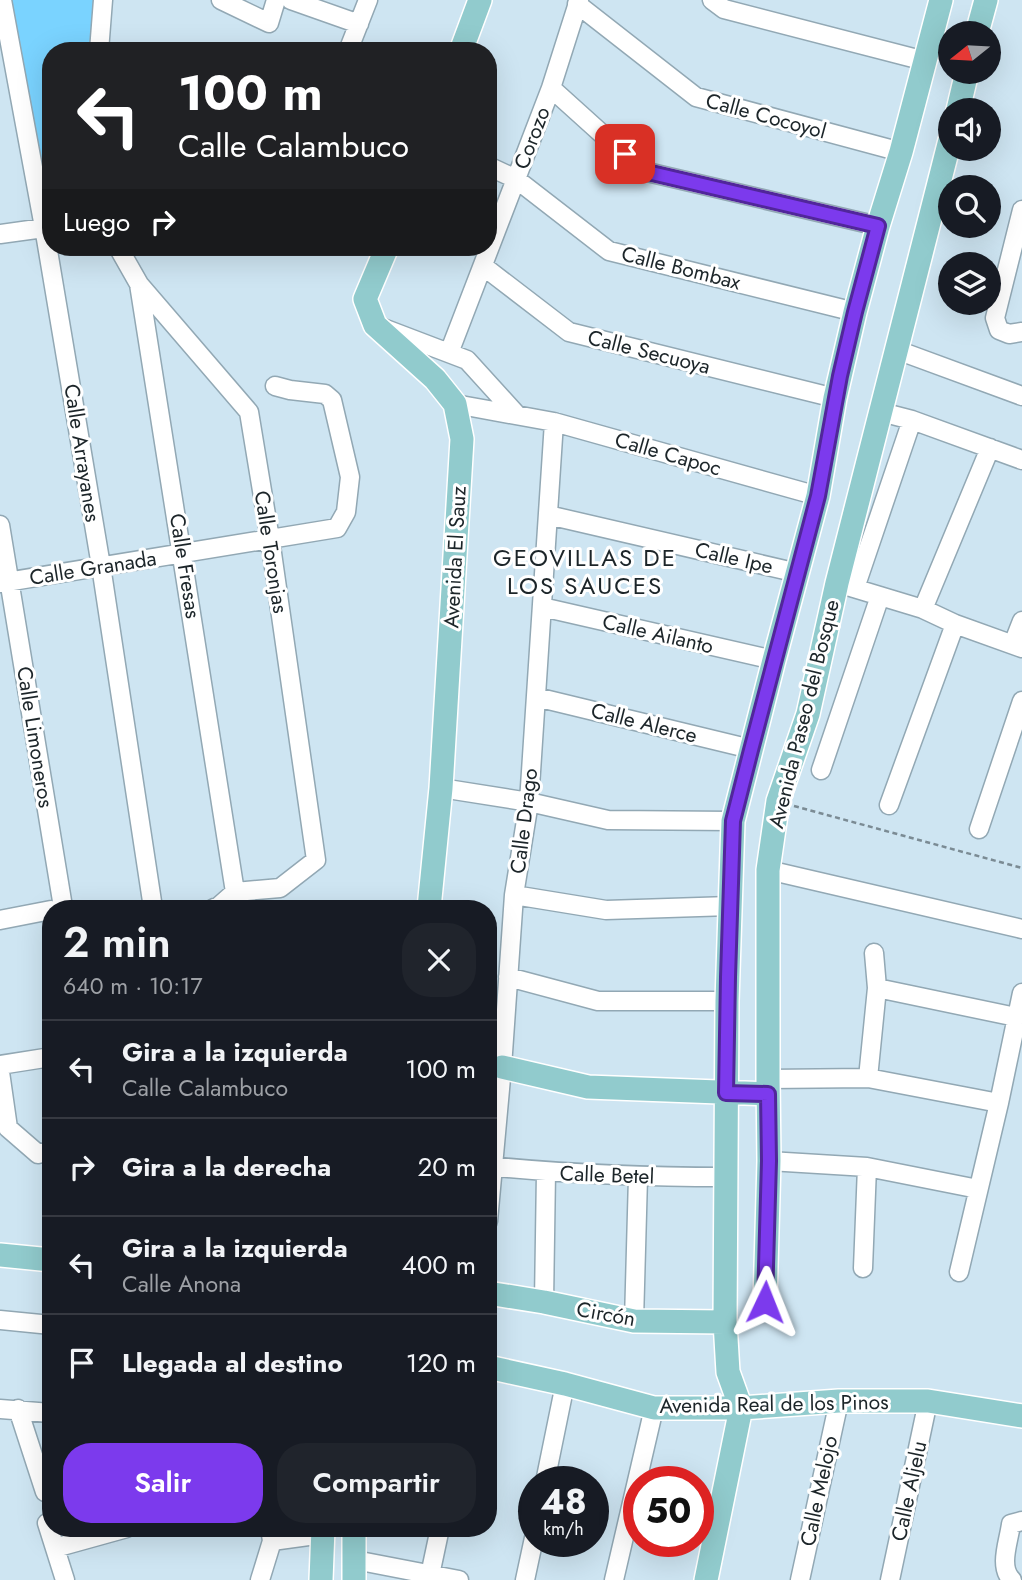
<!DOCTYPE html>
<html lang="es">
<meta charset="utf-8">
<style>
body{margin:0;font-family:Jost,sans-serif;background:#20242c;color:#f1f3f6;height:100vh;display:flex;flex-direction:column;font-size:26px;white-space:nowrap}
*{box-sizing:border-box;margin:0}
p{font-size:23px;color:#9ea1a6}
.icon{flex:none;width:38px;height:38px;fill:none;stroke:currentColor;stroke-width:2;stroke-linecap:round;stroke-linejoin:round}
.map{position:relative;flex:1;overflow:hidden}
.drawer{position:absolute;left:42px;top:900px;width:455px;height:637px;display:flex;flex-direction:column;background:#171b24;border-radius:28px;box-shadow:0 7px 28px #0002}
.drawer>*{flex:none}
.guide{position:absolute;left:42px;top:42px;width:455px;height:214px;border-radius:28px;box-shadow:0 7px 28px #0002;background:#202124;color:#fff;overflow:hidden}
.needle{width:46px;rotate:252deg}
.fabs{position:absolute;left:938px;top:21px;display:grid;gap:14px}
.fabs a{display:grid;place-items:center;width:63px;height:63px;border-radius:50%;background:#171b24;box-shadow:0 7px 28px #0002;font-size:35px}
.speed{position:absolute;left:518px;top:1466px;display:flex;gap:14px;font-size:35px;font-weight:700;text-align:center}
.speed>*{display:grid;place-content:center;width:91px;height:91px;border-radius:50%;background:#171b24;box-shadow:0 7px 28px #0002;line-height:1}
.speed small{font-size:18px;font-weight:400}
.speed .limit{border:10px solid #d22;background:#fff;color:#111}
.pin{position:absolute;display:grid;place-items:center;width:60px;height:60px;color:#fff;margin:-30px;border-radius:14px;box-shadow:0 4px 10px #0006}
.me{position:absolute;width:77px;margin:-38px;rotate:2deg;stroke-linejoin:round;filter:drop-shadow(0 0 5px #0008)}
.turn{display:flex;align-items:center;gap:24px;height:147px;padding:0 21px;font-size:32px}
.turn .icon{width:91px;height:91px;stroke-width:2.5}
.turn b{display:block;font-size:49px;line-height:60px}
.then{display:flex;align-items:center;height:66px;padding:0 21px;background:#0003;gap:14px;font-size:26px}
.round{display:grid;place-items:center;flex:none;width:74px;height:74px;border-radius:28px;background:#20242c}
.overview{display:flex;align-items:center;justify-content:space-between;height:119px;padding:0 21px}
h1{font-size:42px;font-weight:600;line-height:52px}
.cta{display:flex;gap:14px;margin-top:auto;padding:14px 21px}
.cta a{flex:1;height:80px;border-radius:28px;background:#7c3aed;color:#fff;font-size:28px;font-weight:600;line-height:80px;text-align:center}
.cta a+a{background:#20242c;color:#f1f3f6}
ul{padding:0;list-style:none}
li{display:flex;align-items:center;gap:21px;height:98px;padding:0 21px;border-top:2px solid #363941}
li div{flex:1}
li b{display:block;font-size:26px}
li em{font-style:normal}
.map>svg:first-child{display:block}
.green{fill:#7ad3ff}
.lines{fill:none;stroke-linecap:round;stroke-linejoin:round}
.minor-casing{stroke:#92a8b4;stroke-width:21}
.major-casing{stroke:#fff;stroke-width:26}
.path{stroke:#7b8b94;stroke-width:2.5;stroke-dasharray:5 3.5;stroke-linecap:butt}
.minor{stroke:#fff;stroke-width:18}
.major{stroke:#91cbcd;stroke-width:23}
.route-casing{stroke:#51269a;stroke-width:18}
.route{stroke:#7c3aed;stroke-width:12}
.labels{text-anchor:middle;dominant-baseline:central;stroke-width:6;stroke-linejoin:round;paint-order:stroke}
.street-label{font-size:21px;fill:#1c2529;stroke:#fff}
.quarter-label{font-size:24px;letter-spacing:2px;fill:#1c2529;stroke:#fff}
</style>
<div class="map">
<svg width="1022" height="1580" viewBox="0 0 1022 1580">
<rect width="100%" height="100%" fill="#cee5f2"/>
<path class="green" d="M 10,0 L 99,0 L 96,51 L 51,51 L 51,208 Z"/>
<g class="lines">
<defs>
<path id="minor" d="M 2,0 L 44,227 L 101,566 L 153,908
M 221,0 L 269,23 L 276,0
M 291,0 L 359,24
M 712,0 L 724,9 L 925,61
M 577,4 L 696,97 L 901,152
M 99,51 L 103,0
M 348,51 L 368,0
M 551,88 L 643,171 L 878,226
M 488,166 L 516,179 L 609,251 L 855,312
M 1022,210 L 995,318 L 999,330 L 1009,334 L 1022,332
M 0,234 L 51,227
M 118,247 L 139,284 L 235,892
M 483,266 L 569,332 L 835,398
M 139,284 L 249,412 L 270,539 L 316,860 L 280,888 L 235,892 L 218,907 L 214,908
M 383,328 L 467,360 L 517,415
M 897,350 L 1022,396
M 449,353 L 551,88 L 579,0
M 455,404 L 554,422 L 818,496
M 881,412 L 912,420 L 1022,460
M 548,515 L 798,573
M 0,525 L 63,907
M 0,583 L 337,528 L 346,512 L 350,477 L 332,400 L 325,394 L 290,390 L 275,386
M 837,583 L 923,609 L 955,624 L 1022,648
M 855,588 L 912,420
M 542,607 L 774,660
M 923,609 L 990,448
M 1013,644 L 1022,621
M 536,697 L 751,749
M 821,770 L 880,596
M 441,788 L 529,802 L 608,820 L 733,821
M 889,805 L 955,624
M 979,829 L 1022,701
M 768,870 L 1022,929
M 514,895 L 606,910 L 730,906
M 0,920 L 51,910
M 508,977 L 598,1001 L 727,1001
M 877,988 L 1016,1017
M 0,1065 L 51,1057
M 0,1072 L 8,1128 L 38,1154 L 51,1151
M 868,1078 L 877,988 L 874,953
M 768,1079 L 868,1078 L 999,1103
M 769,1161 L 867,1167 L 978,1189
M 488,1166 C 567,1174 646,1177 725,1177
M 488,1221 L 502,1067 L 514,895 L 529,802 L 554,422
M 863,1268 L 867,1167
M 959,1272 L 999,1103 L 1022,993
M 544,1302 L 546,1172
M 0,1320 L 51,1325
M 634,1321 L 638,1177
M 0,1409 L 51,1413
M 18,1409 L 45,1492
M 545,1482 L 565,1384
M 47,1523 L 65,1580
M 272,1541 L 323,1534
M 55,1548 L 127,1528
M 355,1560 L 459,1580
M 430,1575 L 440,1528
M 260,1580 L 272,1541 L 270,1528
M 525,1580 L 534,1538
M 614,1580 L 654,1408
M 800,1580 L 839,1401
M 890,1580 L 928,1401
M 1012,1580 C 998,1567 1009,1541 1011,1524 L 1022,1521"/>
<path id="major" d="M 977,33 L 986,0
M 461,51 L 480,0
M 958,110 L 967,72
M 387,247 L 365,299 L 375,325 L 435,379 L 455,404 L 462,439 L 441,788 L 429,908
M 502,1067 L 588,1087 L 768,1094
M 0,1255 L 51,1260
M 488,1293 L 544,1302 L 634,1321 L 725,1322
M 765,1302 L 769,1161 L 768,1079 L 768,870 L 778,801 L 808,714 L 837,583 L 950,140
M 488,1367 L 565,1384 L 654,1408 L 741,1408 L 839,1401 L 928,1401 L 1022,1416
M 354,1528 L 354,1580
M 321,1580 L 323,1528
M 706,1580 L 741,1408 L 728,1372 L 725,1322 L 727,1001 L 733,821 L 774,660 L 818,496 L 835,398 L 855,312 L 878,226 L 901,152 L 941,0"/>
</defs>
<use href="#minor" class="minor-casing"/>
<use href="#major" class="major-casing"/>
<path class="path" d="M 794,806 L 1022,868"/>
<use href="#minor" class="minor"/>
<use href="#major" class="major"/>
</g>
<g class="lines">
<defs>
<path id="route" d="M 625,154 L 643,171 L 878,226 L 855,312 L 840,376 L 818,496 L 751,750 L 733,821 L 728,977 L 726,1093 L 768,1094 L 769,1161 L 765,1302"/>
</defs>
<use href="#route" class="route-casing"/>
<use href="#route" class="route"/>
</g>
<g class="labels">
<g class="street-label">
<text transform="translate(766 116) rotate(15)">Calle Cocoyol</text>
<text transform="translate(532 138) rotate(-69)">Corozo</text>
<text transform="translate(681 268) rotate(14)">Calle Bombax</text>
<text transform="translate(649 352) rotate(14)">Calle Secuoya</text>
<text transform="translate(82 453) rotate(81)">Calle Arrayanes</text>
<text transform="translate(668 454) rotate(16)">Calle Capoc</text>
<text transform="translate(271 552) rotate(81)">Calle Toronjas</text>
<text transform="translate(455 557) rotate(-87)">Avenida El Sauz</text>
<text transform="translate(734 558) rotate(13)">Calle Ipe</text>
<text transform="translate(185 566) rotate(81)">Calle Fresas</text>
<text transform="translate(93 568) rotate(-9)">Calle Granada</text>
<text transform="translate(658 634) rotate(13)">Calle Ailanto</text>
<text transform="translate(804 714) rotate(-76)">Avenida Paseo del Bosque</text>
<text transform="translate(644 723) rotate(14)">Calle Alerce</text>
<text transform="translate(35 737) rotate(81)">Calle Limoneros</text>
<text transform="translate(524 821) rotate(-83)">Calle Drago</text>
<text transform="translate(607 1175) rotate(2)">Calle Betel</text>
<text transform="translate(606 1314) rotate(10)">Circón</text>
<text transform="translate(774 1404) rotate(-1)">Avenida Real de los Pinos</text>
<text transform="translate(819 1491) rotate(-78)">Calle Melojo</text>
<text transform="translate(909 1491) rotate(-78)">Calle Aljelu</text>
</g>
<g class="quarter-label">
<text x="585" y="557">GEOVILLAS DE<tspan x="585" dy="28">LOS SAUCES</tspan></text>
</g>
</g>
</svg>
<div class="fabs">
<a><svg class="needle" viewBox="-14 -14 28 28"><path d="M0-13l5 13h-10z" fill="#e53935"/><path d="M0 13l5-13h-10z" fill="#9ea1a6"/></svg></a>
<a><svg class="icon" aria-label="sound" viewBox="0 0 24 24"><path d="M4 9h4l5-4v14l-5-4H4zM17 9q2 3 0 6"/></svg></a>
<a><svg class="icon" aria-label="search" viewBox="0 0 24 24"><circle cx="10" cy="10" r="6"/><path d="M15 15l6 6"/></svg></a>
<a><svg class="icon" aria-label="layers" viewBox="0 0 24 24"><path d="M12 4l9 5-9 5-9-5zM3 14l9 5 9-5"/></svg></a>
</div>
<div class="speed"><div>48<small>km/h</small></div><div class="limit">50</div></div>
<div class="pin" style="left:625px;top:154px;background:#d93025"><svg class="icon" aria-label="arrive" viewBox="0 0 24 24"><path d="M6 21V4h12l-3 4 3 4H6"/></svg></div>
<svg class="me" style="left:765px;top:1302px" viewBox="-20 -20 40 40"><path d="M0-17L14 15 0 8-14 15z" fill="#7c3aed" stroke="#fff" stroke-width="4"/></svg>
<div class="guide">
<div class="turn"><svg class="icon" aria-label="left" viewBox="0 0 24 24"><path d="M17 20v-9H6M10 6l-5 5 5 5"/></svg><div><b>100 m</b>Calle Calambuco</div></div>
<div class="then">Luego<svg class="icon" aria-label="right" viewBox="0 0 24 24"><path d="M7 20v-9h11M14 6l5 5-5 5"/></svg></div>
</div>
<section class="drawer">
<div class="overview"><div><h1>2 min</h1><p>640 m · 10:17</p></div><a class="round"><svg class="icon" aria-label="close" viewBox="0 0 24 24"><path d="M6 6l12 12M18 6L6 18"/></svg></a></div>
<ul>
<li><svg class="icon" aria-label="left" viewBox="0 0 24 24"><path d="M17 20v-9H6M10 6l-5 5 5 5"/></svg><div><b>Gira a la izquierda</b><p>Calle Calambuco</p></div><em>100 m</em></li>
<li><svg class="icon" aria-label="right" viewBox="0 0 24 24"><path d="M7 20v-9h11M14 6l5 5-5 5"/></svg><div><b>Gira a la derecha</b></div><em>20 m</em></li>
<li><svg class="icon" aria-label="left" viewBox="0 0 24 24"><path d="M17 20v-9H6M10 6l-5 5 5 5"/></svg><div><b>Gira a la izquierda</b><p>Calle Anona</p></div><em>400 m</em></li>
<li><svg class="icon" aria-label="arrive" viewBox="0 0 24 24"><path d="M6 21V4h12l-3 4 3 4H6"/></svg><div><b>Llegada al destino</b></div><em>120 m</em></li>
</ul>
<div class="cta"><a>Salir</a><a>Compartir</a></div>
</section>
</div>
